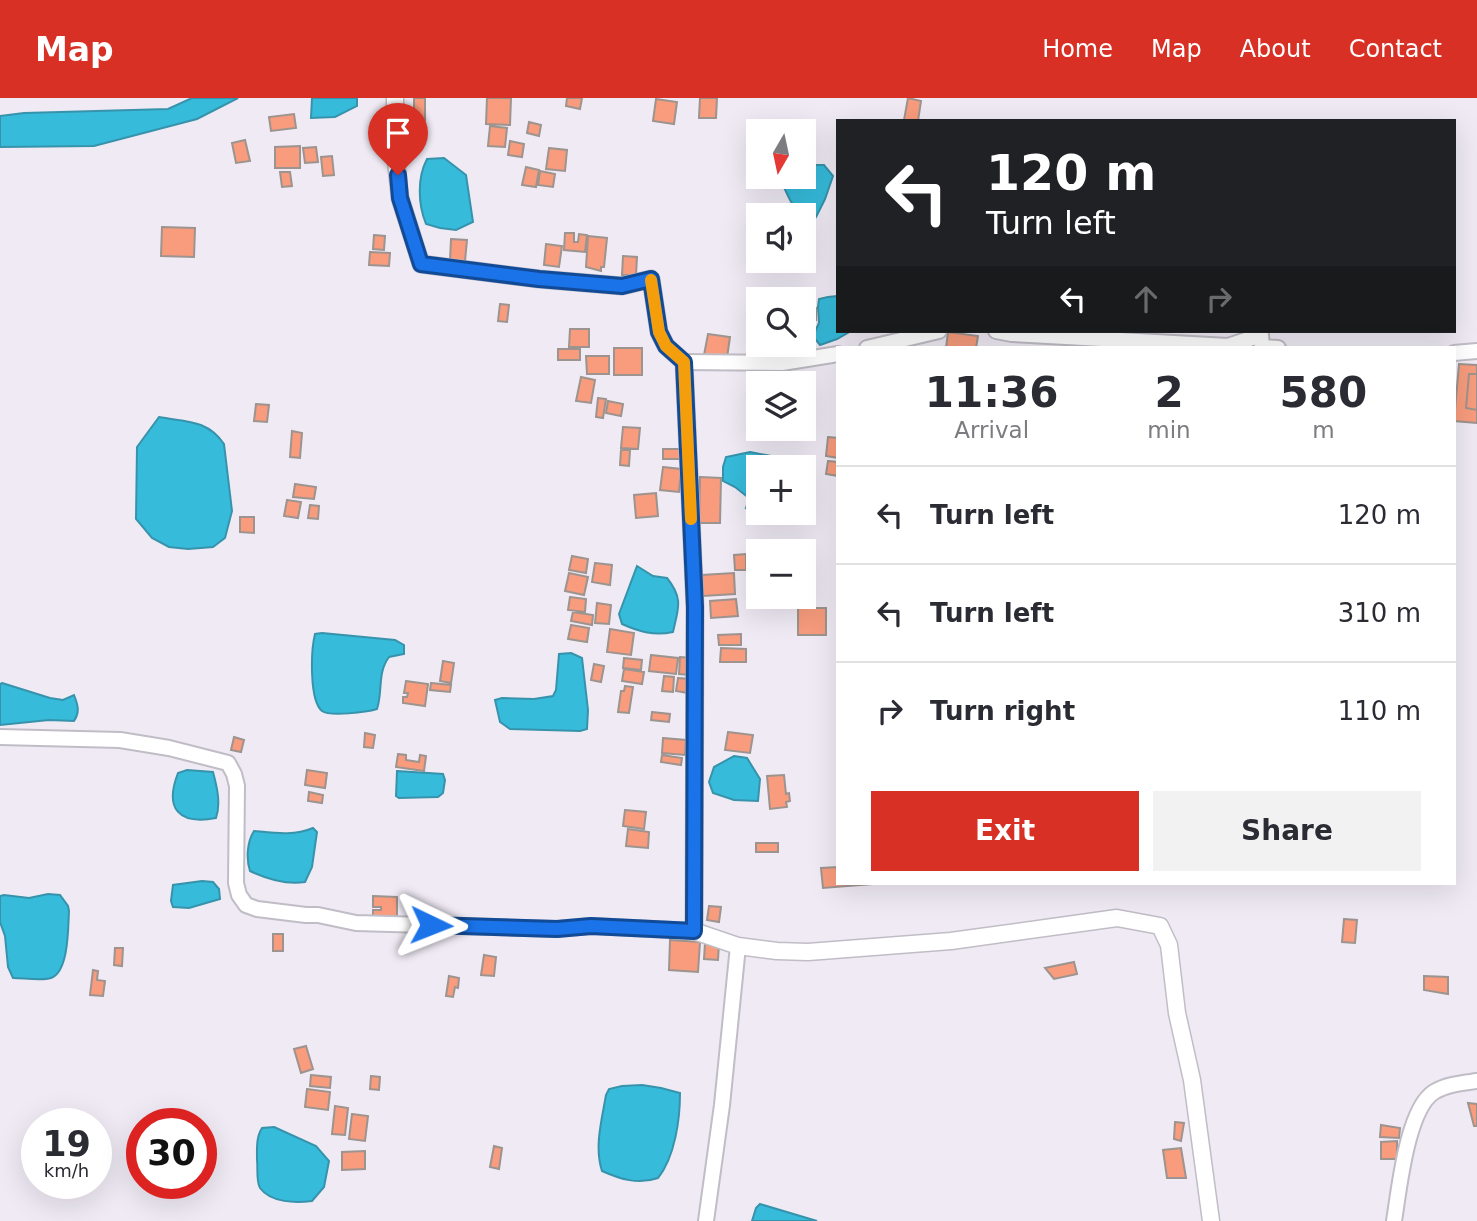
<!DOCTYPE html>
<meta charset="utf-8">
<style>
body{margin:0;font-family:"DejaVu Sans",sans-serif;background:#f2f2f3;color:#2b2b33;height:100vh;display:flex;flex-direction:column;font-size:26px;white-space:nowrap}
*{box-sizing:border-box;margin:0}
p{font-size:23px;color:#7c7c81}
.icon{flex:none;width:38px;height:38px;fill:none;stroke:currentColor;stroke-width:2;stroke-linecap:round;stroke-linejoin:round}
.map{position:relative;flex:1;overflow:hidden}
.panel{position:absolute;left:836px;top:248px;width:620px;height:539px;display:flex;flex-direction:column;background:#fff;border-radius:0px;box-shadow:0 7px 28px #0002}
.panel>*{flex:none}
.top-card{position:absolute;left:836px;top:21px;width:620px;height:214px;border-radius:0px;box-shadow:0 7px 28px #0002;background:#202124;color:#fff;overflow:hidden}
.needle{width:46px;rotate:189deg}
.controls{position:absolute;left:746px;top:21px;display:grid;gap:14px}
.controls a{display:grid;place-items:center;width:70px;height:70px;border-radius:0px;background:#fff;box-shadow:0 7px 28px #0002;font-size:35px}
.speed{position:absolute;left:21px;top:1010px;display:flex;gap:14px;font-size:35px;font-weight:700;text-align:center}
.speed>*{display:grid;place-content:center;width:91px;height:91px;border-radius:50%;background:#fff;box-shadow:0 7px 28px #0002;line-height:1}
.speed small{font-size:18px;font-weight:400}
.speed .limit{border:10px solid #d22;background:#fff;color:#111}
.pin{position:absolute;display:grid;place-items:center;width:60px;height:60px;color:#fff;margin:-72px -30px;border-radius:50% 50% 50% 0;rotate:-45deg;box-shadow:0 0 7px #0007}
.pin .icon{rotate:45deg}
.me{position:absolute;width:77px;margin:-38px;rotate:92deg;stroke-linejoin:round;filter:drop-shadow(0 0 5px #0008)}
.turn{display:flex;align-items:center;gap:24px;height:147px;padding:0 35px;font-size:32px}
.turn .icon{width:91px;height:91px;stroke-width:2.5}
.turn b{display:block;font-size:49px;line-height:60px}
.lanes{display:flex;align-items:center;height:66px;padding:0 35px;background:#0003;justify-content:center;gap:35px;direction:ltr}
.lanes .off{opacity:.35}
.eta{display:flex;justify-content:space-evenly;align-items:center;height:119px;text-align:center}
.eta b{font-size:42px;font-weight:700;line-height:49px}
.cta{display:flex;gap:14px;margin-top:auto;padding:14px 35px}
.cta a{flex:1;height:80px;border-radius:0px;background:#d93025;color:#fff;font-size:28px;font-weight:700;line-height:80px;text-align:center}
.cta a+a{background:#f2f2f3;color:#2b2b33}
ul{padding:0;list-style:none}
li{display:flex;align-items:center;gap:21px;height:98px;padding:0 35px;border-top:2px solid #e1e1e2}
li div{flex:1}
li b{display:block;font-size:26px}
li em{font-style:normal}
header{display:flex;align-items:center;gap:42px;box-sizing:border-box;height:98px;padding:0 35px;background:#d93025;color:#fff}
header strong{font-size:33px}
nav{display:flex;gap:38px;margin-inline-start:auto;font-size:24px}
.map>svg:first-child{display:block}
.water{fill:#36bbdb;stroke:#3793ab;stroke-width:2}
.building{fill:#f89c7d;stroke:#9d938f;stroke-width:2}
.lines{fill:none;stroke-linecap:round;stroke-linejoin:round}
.minor-casing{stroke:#c1bdc6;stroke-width:18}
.tertiary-casing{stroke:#c1bdc6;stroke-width:19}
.minor{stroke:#fff;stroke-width:14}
.tertiary{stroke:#fff;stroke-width:16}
.route-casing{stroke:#114b97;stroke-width:18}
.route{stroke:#1a73e8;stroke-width:12}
.slow{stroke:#f59e0b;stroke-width:12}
</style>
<header>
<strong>Map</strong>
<nav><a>Home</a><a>Map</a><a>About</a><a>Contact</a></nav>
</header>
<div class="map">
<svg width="1477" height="1123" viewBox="0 0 1477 1123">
<rect width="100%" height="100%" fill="#efeaf4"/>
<path class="water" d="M 192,0 L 238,0 L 197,21 L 94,48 L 0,49 L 0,18 L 24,15 L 168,11 Z
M 312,0 L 357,0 L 357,8 L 335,19 L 311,20 Z
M 444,60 L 466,77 L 473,124 L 456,132 L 440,130 L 426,126 C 418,106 417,80 427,61 Z
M 803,67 L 824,67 L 833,78 L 825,101 L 816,119 C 793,114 792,107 783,87 L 788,79 L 803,79 Z
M 837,198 L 838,199 L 838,233 L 851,233 L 837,241 L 820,247 L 813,238 L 819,225 L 818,209 L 819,201 L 828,199 Z
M 159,319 C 185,324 207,321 224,346 L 232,413 L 225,440 L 213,449 L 188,451 L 169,449 L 152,440 L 136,421 L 137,349 Z
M 750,354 L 787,361 L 795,364 L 795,369 L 758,369 L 758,411 L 746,410 L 749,400 L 735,389 L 723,383 L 723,369 L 726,359 Z
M 637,468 L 653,478 L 667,480 C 684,501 678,511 673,534 C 654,538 640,534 622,526 L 619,516 Z
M 322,535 L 395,542 L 404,547 L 404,556 L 389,559 C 377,575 383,593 377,611 C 367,614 330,619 322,613 C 309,602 311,552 315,536 Z
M 571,555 L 582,560 L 588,612 L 587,631 L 580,633 L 510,631 L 500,624 L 495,602 L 502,600 L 534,601 L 553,598 L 556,592 L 559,556 Z
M 2,585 L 50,600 L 63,602 L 74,597 C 78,607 80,614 74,623 L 49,622 L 0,627 L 0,586 Z
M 734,658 L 747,660 L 760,681 L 758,703 L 734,702 L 713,695 L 709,684 L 714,669 Z
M 187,672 L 213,674 C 217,689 221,705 216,720 C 179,727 164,711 178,675 Z
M 397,673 L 443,676 L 445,682 L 443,695 L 438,699 L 399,700 L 396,698 Z
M 313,730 L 317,734 L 312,769 L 305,784 C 286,787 267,781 250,773 C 246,761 247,744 254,733 C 275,735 294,738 313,730 Z
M 202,783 L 213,784 L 219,791 L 220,801 L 189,810 L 173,809 L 171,803 L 173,787 Z
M 48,796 L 60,797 L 68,808 L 69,813 C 68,829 69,874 51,880 C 42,883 23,880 13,880 L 8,869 L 5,838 L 0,824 L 0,798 L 4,797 L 29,800 Z
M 642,987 L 661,990 L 680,995 C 680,1021 675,1059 658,1080 C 638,1087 620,1081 602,1073 C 594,1049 602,1021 606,997 L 609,991 L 622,988 Z
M 274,1029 L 316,1048 L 329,1063 L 324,1089 L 312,1103 C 296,1105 271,1105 260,1090 C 256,1083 258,1070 257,1062 C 257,1051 256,1039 262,1030 Z
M 760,1106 L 817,1123 L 752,1123 L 756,1110 Z"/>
<path class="building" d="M 414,0 L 425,0 L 425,22 L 414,21 Z
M 487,0 L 511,0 L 510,27 L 486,26 Z
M 567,0 L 582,0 L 580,11 L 566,8 Z
M 700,0 L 717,0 L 716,20 L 699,20 Z
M 908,0 L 921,3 L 918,23 L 904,22 Z
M 656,1 L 677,4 L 674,26 L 653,23 Z
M 294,16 L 296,30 L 271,33 L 269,19 Z
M 529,24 L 541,27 L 539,38 L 527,35 Z
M 490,28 L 507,30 L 505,49 L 488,48 Z
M 245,42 L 250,63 L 236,65 L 232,45 Z
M 510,43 L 524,46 L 522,59 L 508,57 Z
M 300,48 L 300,70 L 275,70 L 275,49 Z
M 316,49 L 318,64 L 305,65 L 303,50 Z
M 549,50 L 567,52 L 565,73 L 546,71 Z
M 332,58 L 334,77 L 323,78 L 321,59 Z
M 526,69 L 539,72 L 536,89 L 522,87 Z
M 540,73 L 555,76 L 553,89 L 538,87 Z
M 280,74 L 290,74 L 292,88 L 282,89 Z
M 162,129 L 195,130 L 194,159 L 161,158 Z
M 565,135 L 574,135 L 574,144 L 578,144 L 579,136 L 587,137 L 585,154 L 564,152 Z
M 374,137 L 385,138 L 384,152 L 373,151 Z
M 588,138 L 607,140 L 604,169 L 601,169 L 601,173 L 586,169 Z
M 451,141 L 467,142 L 465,163 L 450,162 Z
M 546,146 L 562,148 L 559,169 L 544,167 Z
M 370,154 L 390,155 L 389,168 L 369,167 Z
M 623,158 L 637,159 L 636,177 L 622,177 Z
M 500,206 L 509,207 L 507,224 L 498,223 Z
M 803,210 L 816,210 L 816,222 L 803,222 Z
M 570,231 L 589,231 L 589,249 L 569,249 Z
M 948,234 L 978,238 L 976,250 L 946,250 Z
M 708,236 L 730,239 L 727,260 L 704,257 Z
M 771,247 L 793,247 L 793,263 L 770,262 Z
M 614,250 L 642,250 L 642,277 L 614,277 Z
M 558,251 L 580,251 L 580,262 L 558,262 Z
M 586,258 L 609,258 L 609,276 L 587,276 Z
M 1459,266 L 1477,267 L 1477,325 L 1454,323 Z
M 1469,276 L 1477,276 L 1477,312 L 1466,310 Z
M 581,279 L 595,282 L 591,305 L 576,303 Z
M 598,300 L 606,301 L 603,320 L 596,319 Z
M 608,303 L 623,306 L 621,318 L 606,315 Z
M 256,306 L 269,307 L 267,324 L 254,323 Z
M 623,329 L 640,330 L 638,351 L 621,350 Z
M 292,333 L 302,335 L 300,360 L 290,359 Z
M 828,339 L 838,340 L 838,360 L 826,358 Z
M 663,351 L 680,351 L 680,361 L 663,361 Z
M 621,352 L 630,352 L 629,368 L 620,367 Z
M 828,363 L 838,364 L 838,378 L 826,376 Z
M 663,369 L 681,371 L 679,394 L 660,392 Z
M 700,379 L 721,380 L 720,425 L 699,425 Z
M 295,386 L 316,389 L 314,401 L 293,399 Z
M 656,395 L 658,418 L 636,420 L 634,397 Z
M 287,402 L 301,404 L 298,420 L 284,418 Z
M 310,407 L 319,408 L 318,421 L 308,420 Z
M 240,419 L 254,419 L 254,435 L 240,434 Z
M 746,456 L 746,472 L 735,472 L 734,457 Z
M 572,458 L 588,461 L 586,475 L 569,472 Z
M 595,465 L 612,467 L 610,487 L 592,484 Z
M 569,475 L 588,479 L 584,497 L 565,493 Z
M 734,475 L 735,496 L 703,498 L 702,477 Z
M 570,499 L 586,501 L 585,514 L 568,512 Z
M 736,501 L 738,518 L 711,520 L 710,503 Z
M 597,505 L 611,507 L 609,526 L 595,525 Z
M 798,510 L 826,510 L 826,537 L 798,537 Z
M 573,514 L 593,517 L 592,527 L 571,523 Z
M 571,527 L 589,530 L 587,544 L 568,541 Z
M 610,531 L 634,535 L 631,557 L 607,554 Z
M 741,536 L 741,547 L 719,547 L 718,537 Z
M 721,550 L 746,551 L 746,564 L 720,564 Z
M 651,557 L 678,560 L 676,576 L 649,573 Z
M 680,559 L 691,560 L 690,577 L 679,576 Z
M 624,560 L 642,562 L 641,572 L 623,570 Z
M 443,563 L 454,565 L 451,585 L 440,583 Z
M 594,566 L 604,568 L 601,584 L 591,582 Z
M 624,571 L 644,574 L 642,586 L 622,583 Z
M 664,578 L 674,579 L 673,594 L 662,593 Z
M 678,580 L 690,581 L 688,595 L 676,593 Z
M 406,583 L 428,586 L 425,608 L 403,605 L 403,599 L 407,599 L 408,595 L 404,595 Z
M 431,585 L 451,587 L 450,594 L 430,592 Z
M 625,588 L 633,589 L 629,615 L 618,614 L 621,593 L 624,593 Z
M 652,614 L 670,616 L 669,624 L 651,622 Z
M 728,634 L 753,637 L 750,655 L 725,652 Z
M 365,635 L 375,637 L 373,650 L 364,649 Z
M 234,639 L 244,642 L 241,654 L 231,652 Z
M 663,640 L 686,642 L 685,657 L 662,655 Z
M 398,656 L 406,657 L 406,662 L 419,664 L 420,657 L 426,658 L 424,673 L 396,669 Z
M 662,657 L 682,660 L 681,667 L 661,664 Z
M 307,672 L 327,675 L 325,690 L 305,687 Z
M 784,677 L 786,696 L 789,695 L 790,703 L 786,704 L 787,709 L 770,711 L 767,678 Z
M 309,694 L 323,697 L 322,705 L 308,703 Z
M 625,712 L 646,714 L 644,731 L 623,728 Z
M 628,731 L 649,734 L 648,750 L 626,748 Z
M 756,745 L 778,745 L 778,754 L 756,754 Z
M 838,769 L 838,786 L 873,786 L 823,790 L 821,770 Z
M 373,798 L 397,799 L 397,824 L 373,824 L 373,812 L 381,812 L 381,809 L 373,809 Z
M 709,808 L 721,809 L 719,824 L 707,822 Z
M 1344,821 L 1357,822 L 1355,845 L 1342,844 Z
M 273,836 L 283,836 L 283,853 L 273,853 Z
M 670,842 L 700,844 L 698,874 L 669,872 Z
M 705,845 L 719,846 L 718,862 L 704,861 Z
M 115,850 L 123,850 L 122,868 L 114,867 Z
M 484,857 L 496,859 L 494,878 L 481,877 Z
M 1074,864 L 1077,876 L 1054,881 L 1045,870 Z
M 93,872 L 98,873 L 97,882 L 105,883 L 103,898 L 90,897 Z
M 449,878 L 459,880 L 458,890 L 455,889 L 453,899 L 446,898 Z
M 1424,878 L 1448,879 L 1448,896 L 1424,892 Z
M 306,948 L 313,971 L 301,975 L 294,951 Z
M 311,977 L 331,979 L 330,990 L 310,988 Z
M 371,978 L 380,979 L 379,992 L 370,991 Z
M 307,991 L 330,994 L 328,1012 L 305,1009 Z
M 1468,1005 L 1477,1006 L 1477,1028 L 1474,1028 Z
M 335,1008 L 348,1010 L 345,1037 L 332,1036 Z
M 352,1016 L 368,1018 L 365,1043 L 349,1041 Z
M 1175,1024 L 1184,1025 L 1181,1043 L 1174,1041 Z
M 1381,1027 L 1400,1030 L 1399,1040 L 1380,1039 Z
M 1397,1043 L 1397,1061 L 1381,1061 L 1381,1044 Z
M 494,1048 L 502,1050 L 499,1071 L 490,1069 Z
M 1181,1050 L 1186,1080 L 1167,1080 L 1163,1052 Z
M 365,1053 L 365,1071 L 342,1072 L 342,1054 Z"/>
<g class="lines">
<defs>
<path id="minor" d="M 996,233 L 1012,236 L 1228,248 L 1261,237 L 1262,249 L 1278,250
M 867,250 L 939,233
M 1454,255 L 1477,253
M 684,264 L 782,265 L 838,256
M 0,639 L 120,642 L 169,650 L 228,665 L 234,676 L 237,688 L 236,785 L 239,797 L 246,807 L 257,811 L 306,817 L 318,817 L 356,825 L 557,831 L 591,828 L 694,833
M 706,1123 L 722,1007 L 738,848
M 1394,1123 C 1399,1092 1407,1011 1434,994 C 1447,986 1463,985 1477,983"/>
<path id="tertiary" d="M 395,0 L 395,54 L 400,100 L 421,166 L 539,181 L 622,188 L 651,181 L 659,234 L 666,248 L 684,264 L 695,509 L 694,833 L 738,848 L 777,853 L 808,854 L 951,843 L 1117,820 L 1160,828 L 1169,847 L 1177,915 L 1192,982 L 1211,1123"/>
</defs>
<use href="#minor" class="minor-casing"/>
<use href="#tertiary" class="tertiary-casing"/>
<use href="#minor" class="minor"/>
<use href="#tertiary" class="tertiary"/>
</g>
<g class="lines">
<defs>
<path id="route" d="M 398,77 L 400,100 L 421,166 L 539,181 L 622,188 L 651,181 L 659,234 L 666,248 L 684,264 L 695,509 L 694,833 L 591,828 L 557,831 L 431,827"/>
</defs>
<use href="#route" class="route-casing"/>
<use href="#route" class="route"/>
<path class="slow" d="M 651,182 L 659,234 L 666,248 L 684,264 L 691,421"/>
</g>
</svg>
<div class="controls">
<a><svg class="needle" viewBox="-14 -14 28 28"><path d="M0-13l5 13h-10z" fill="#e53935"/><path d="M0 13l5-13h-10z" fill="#7c7c81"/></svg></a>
<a><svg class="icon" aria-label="sound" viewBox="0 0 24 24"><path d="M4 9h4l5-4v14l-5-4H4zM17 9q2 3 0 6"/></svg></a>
<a><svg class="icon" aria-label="search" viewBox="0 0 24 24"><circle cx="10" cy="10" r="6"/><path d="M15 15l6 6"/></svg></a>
<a><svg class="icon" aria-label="layers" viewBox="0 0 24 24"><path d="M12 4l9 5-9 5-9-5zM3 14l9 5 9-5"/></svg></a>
<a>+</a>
<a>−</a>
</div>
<div class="speed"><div>19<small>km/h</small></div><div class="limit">30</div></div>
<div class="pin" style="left:398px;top:77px;background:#d93025"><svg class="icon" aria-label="arrive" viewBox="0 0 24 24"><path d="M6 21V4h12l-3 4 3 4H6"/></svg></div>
<svg class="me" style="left:431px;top:827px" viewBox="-20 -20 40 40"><path d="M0-17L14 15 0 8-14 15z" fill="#1a73e8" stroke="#fff" stroke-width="4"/></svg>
<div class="top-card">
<div class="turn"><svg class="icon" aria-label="left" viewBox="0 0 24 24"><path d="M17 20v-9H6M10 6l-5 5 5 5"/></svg><div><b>120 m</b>Turn left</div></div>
<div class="lanes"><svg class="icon" aria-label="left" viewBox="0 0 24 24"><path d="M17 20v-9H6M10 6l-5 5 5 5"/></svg><svg class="icon off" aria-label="ahead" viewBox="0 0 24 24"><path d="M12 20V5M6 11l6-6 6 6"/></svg><svg class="icon off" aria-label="right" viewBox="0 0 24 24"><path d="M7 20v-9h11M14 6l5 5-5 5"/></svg></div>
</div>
<section class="panel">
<div class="eta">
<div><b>11:36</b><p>Arrival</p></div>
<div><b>2</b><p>min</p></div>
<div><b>580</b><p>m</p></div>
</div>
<ul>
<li><svg class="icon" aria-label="left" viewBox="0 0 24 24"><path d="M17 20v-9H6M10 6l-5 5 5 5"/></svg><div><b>Turn left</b></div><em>120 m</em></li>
<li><svg class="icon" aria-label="left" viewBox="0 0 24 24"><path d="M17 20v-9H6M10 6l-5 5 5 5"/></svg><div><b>Turn left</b></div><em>310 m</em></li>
<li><svg class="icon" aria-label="right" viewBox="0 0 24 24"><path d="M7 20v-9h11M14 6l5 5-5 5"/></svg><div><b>Turn right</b></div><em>110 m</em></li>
</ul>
<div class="cta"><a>Exit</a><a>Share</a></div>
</section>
</div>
